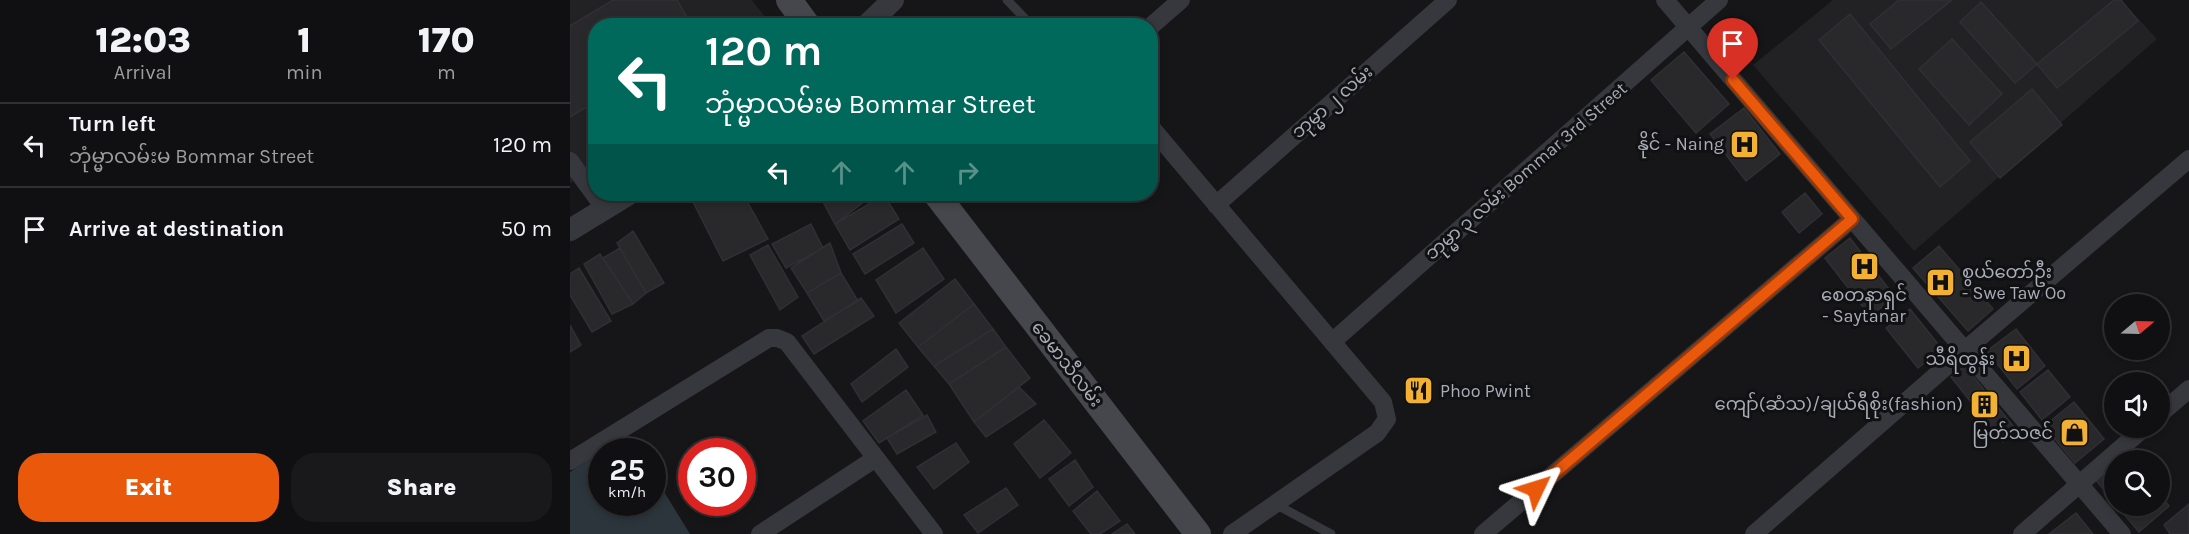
<!DOCTYPE html>
<meta charset="utf-8">
<style>
body{margin:0;font-family:Karla,"Noto Sans Myanmar",sans-serif;background:#19191b;color:#f1f3f6;height:100vh;display:flex;flex-direction:column;font-size:22px;white-space:nowrap}
*{box-sizing:border-box;margin:0}
p{font-size:20px;color:#9c9d9f}
.icon{flex:none;width:33px;height:33px;fill:none;stroke:currentColor;stroke-width:2;stroke-linecap:round;stroke-linejoin:round}
.map{position:relative;flex:1;overflow:hidden}
.details{display:flex;flex-direction:column;background:#101012;width:570px}
.details>*{flex:none}
.guide{position:absolute;left:18px;top:18px;width:570px;height:183px;border-radius:24px;box-shadow:0 3px 9px #0003,0 0 0 2px #303032;background:#00695c;color:#fff;overflow:hidden}
.needle{width:39px;rotate:71deg}
.tools{position:absolute;left:1534px;top:294px;display:grid;gap:12px}
.tools a{display:grid;place-items:center;width:66px;height:66px;border-radius:50%;background:#101012;box-shadow:0 3px 9px #0003,0 0 0 2px #303032;font-size:30px}
.speed{position:absolute;left:18px;top:438px;display:flex;gap:12px;font-size:30px;font-weight:700;text-align:center}
.speed>*{display:grid;place-content:center;width:78px;height:78px;border-radius:50%;background:#101012;box-shadow:0 3px 9px #0003,0 0 0 2px #303032;line-height:1}
.speed small{font-size:15px;font-weight:400}
.speed .limit{border:9px solid #d22;background:#fff;color:#111}
.pin{position:absolute;display:grid;place-items:center;width:51px;height:51px;color:#fff;margin:-62px -26px;border-radius:50% 50% 50% 0;rotate:-45deg;box-shadow:0 0 6px #0007}
.pin .icon{rotate:45deg}
.me{position:absolute;width:66px;margin:-33px;rotate:49deg;stroke-linejoin:round;filter:drop-shadow(0 0 4px #0008)}
.turn{display:flex;align-items:center;gap:21px;height:126px;padding:0 18px;font-size:27px}
.turn .icon{width:78px;height:78px;stroke-width:2.5}
.turn b{display:block;font-size:42px;line-height:51px}
.lanes{display:flex;align-items:center;height:57px;padding:0 18px;background:#0003;justify-content:center;gap:30px;direction:ltr}
.lanes .off{opacity:.35}
.eta{display:flex;justify-content:space-evenly;align-items:center;height:102px;text-align:center}
.eta b{font-size:36px;font-weight:800;line-height:42px}
.button{display:flex;gap:12px;margin-top:auto;padding:12px 18px}
.button a{flex:1;height:69px;border-radius:24px;background:#ea580c;color:#fff;font-size:24px;font-weight:800;line-height:69px;text-align:center}
.button a+a{background:#19191b;color:#f1f3f6}
ul{padding:0;list-style:none}
li{display:flex;align-items:center;gap:18px;height:84px;padding:0 18px;border-top:2px solid #303032}
li div{flex:1}
li b{display:block;font-size:22px}
li em{font-style:normal}
main{display:flex;flex:1;min-height:0}
.map>svg:first-child{display:block}
.built{fill:#222225}
.water{fill:#2c353c}
.building{fill:#29292c;stroke:#303034;stroke-width:1.5}
.lines{fill:none;stroke-linecap:round;stroke-linejoin:round}
.service{stroke:#37383d;stroke-width:9}
.minor{stroke:#37383d;stroke-width:18}
.tertiary{stroke:#37383d;stroke-width:22}
.secondary{stroke:#45474d;stroke-width:26}
.route-casing{stroke:#983908;stroke-width:15}
.route{stroke:#ea580c;stroke-width:10}
.labels{text-anchor:middle;dominant-baseline:central;stroke-width:6;stroke-linejoin:round;paint-order:stroke}
.street-label{font-size:18px;fill:#a8adb8;stroke:#111113}
.poi-label{font-size:18px;fill:#a8adb8;stroke:#111113;text-anchor:end}
</style>
<main>
<section class="details">
<div class="eta">
<div><b>12:03</b><p>Arrival</p></div>
<div><b>1</b><p>min</p></div>
<div><b>170</b><p>m</p></div>
</div>
<ul>
<li><svg class="icon" aria-label="left" viewBox="0 0 24 24"><path d="M17 20v-9H6M10 6l-5 5 5 5"/></svg><div><b>Turn left</b><p>ဘုံမ္မာလမ်းမ Bommar Street</p></div><em>120 m</em></li>
<li><svg class="icon" aria-label="arrive" viewBox="0 0 24 24"><path d="M6 21V4h12l-3 4 3 4H6"/></svg><div><b>Arrive at destination</b></div><em>50 m</em></li>
</ul>
<div class="button"><a>Exit</a><a>Share</a></div>
</section>
<div class="map">
<svg width="1619" height="534" viewBox="0 0 1619 534">
<rect width="100%" height="100%" fill="#161618"/>
<path class="built" d="M 0,0 L 182,0 L 201,25 L 26,26 L 25,167 L 0,183 Z
M 1263,0 L 1551,0 L 1587,39 L 1344,251 L 1183,65 Z"/>
<path class="water" d="M 31,452 L 32,502 L 82,502 L 83,474 L 120,534 L 0,534 L 0,472 Z"/>
<path class="building" d="M 43,0 L 107,0 L 122,26 L 26,26 L 26,101 L 0,117 L 0,26 Z
M 1329,0 L 1382,0 L 1321,49 L 1300,24 Z
M 1544,0 L 1551,0 L 1568,21 L 1487,88 L 1467,64 Z
M 1411,2 L 1467,64 L 1445,83 L 1390,22 Z
M 1280,14 L 1400,161 L 1370,187 L 1249,40 Z
M 1382,39 L 1432,94 L 1399,125 L 1349,69 Z
M 1114,52 L 1159,104 L 1126,133 L 1081,80 Z
M 1462,89 L 1492,125 L 1430,178 L 1400,142 Z
M 1174,108 L 1210,154 L 1176,181 L 1140,134 Z
M 1235,193 L 1252,214 L 1229,233 L 1212,212 Z
M 124,194 L 173,194 L 198,239 L 153,261 L 120,196 Z
M 262,194 L 304,194 L 265,224 L 252,200 Z
M 314,195 L 329,219 L 280,250 L 265,224 Z
M 241,224 L 253,248 L 216,268 L 202,244 Z
M 332,224 L 344,243 L 295,274 L 283,254 Z
M 63,231 L 94,283 L 76,293 L 47,243 Z
M 1280,238 L 1325,297 L 1300,316 L 1255,258 Z
M 260,243 L 271,273 L 237,293 L 221,268 Z
M 198,245 L 228,297 L 210,310 L 180,255 Z
M 1369,246 L 1423,309 L 1398,331 L 1343,268 Z
M 50,248 L 76,293 L 63,304 L 33,258 Z
M 353,248 L 374,279 L 326,313 L 306,280 Z
M 30,254 L 63,304 L 42,314 L 14,264 Z
M 9,268 L 41,321 L 22,332 L 0,295 L 0,274 Z
M 271,273 L 288,301 L 254,321 L 237,293 Z
M 385,279 L 404,304 L 348,347 L 329,323 Z
M 291,298 L 304,316 L 244,354 L 232,336 Z
M 404,304 L 423,329 L 364,366 L 348,347 Z
M 1340,309 L 1372,349 L 1348,368 L 1316,328 Z
M 0,325 L 11,345 L 0,352 Z
M 423,329 L 436,347 L 379,384 L 364,366 Z
M 1446,329 L 1475,366 L 1447,389 L 1417,351 Z
M 436,347 L 460,378 L 404,422 L 379,384 Z
M 326,349 L 338,367 L 292,402 L 281,384 Z
M 1395,366 L 1447,431 L 1433,442 L 1381,377 Z
M 1478,370 L 1500,397 L 1472,420 L 1450,392 Z
M 449,387 L 466,404 L 416,437 L 404,422 Z
M 336,390 L 353,415 L 309,443 L 293,421 Z
M 1504,402 L 1534,439 L 1505,463 L 1474,426 Z
M 357,415 L 366,432 L 327,454 L 317,438 Z
M 474,420 L 501,453 L 470,478 L 444,444 Z
M 386,443 L 399,462 L 364,489 L 347,467 Z
M 505,460 L 523,487 L 499,506 L 479,479 Z
M 1545,462 L 1545,503 L 1525,479 Z
M 436,488 L 448,505 L 408,533 L 394,515 Z
M 527,491 L 550,521 L 530,534 L 521,534 L 503,511 Z
M 1590,495 L 1599,506 L 1569,532 L 1547,506 L 1590,506 Z
M 1619,504 L 1619,534 L 1600,534 L 1594,525 Z
M 1506,513 L 1523,534 L 1479,534 Z
M 557,524 L 565,534 L 542,534 Z"/>
<g class="lines">
<path class="service" d="M 437,0 L 462,26
M 705,504 L 761,534"/>
<path class="minor" d="M 1095,0 L 1552,534
M 580,27 L 611,0
M 580,126 L 813,402 L 817,419 L 807,433 L 662,534
M 0,161 L 35,209
M 646,205 L 878,0
M 762,342 L 1149,0
M 1590,414 L 1619,389
M 0,461 L 199,338 L 207,338 L 217,342 L 364,534
M 190,534 L 306,458
M 913,534 L 1282,219
M 1184,534 L 1395,350 L 1619,159
M 1452,534 L 1574,428"/>
<path class="tertiary" d="M 296,26 L 323,0
M 0,230 L 59,194"/>
<path class="secondary" d="M 219,0 L 238,26
M 366,194 L 628,534"/>
</g>
<g class="lines">
<defs>
<path id="route" d="M 966,489 L 1282,219 L 1163,80"/>
</defs>
<use href="#route" class="route-casing"/>
<use href="#route" class="route"/>
</g>
<defs>
<symbol id="hospital-square" viewBox="-11 -11 22 22"><rect x="-9" y="-9" width="18" height="18" rx="4" fill="#f2b134" stroke="#111113"/><path d="M-5-5h3v3.5h4V-5h3V5h-3V1.5h-4V5h-3Z" fill="#111"/></symbol>
<symbol id="restaurant-square" viewBox="-11 -11 22 22"><rect x="-9" y="-9" width="18" height="18" rx="4" fill="#f2b134" stroke="#111113"/><path d="M-5-6h1v4h1v-4h1v4h1v-4h1v5L-1.5 .5V6h-2V.5L-5-1ZM5-6V6H3V1.5H1.5Q1.5-4 5-6Z" fill="#111"/></symbol>
<symbol id="building-square" viewBox="-11 -11 22 22"><rect x="-9" y="-9" width="18" height="18" rx="4" fill="#f2b134" stroke="#111113"/><path d="M-4-6H4V6H1V3H-1V6H-4ZM-2.5-4.3h1.7v1.8h-1.7ZM.8-4.3h1.7v1.8H.8ZM-2.5-1h1.7V.8h-1.7ZM.8-1h1.7V.8H.8Z" fill="#111"/></symbol>
<symbol id="shop-square" viewBox="-11 -11 22 22"><rect x="-9" y="-9" width="18" height="18" rx="4" fill="#f2b134" stroke="#111113"/><path d="M-5-2.5h2.3a2.7 3.5 0 0 1 5.4 0H5L5.5 6h-11ZM-1.5-2.5h3a1.5 2.3 0 0 0-3 0Z" fill="#111"/></symbol>
</defs>
<g fill-rule="evenodd">
<use href="#hospital-square" x="1158" y="128" width="33" height="33"/>
<use href="#hospital-square" x="1278" y="250" width="33" height="33"/>
<use href="#hospital-square" x="1354" y="266" width="33" height="33"/>
<use href="#hospital-square" x="1430" y="342" width="33" height="33"/>
<use href="#restaurant-square" x="832" y="374" width="33" height="33"/>
<use href="#building-square" x="1398" y="388" width="33" height="33"/>
<use href="#shop-square" x="1488" y="416" width="33" height="33"/>
</g>
<g class="labels">
<g class="street-label">
<text transform="translate(762 102) rotate(-41)">ဘုမ္မာ ၂ လမ်း</text>
<text transform="translate(956 171) rotate(-41)">ဘုမ္မာ ၃ လမ်း Bommar 3rd Street</text>
<text transform="translate(497 364) rotate(52)">ခေမာသီလမ်း</text>
</g>
<g class="poi-label">
<text x="1154" y="144">နိုင် - Naing</text>
<text x="1392" y="272" text-anchor="start">စွယ်တော်ဦး<tspan x="1392" dy="21">- Swe Taw Oo</tspan></text>
<text x="1294" y="295" text-anchor="middle">စေတနာရှင်<tspan x="1294" dy="21">- Saytanar</tspan></text>
<text x="1425" y="359">သီရိထွန်း</text>
<text x="870" y="391" text-anchor="start">Phoo Pwint</text>
<text x="1393" y="404">ကျော်(ဆံသ)/ချယ်ရီစိုး(fashion)</text>
<text x="1483" y="433">မြတ်သဇင်</text>
</g>
</g>
</svg>
<div class="tools">
<a><svg class="needle" viewBox="-14 -14 28 28"><path d="M0-13l5 13h-10z" fill="#e53935"/><path d="M0 13l5-13h-10z" fill="#9c9d9f"/></svg></a>
<a><svg class="icon" aria-label="sound" viewBox="0 0 24 24"><path d="M4 9h4l5-4v14l-5-4H4zM17 9q2 3 0 6"/></svg></a>
<a><svg class="icon" aria-label="search" viewBox="0 0 24 24"><circle cx="10" cy="10" r="6"/><path d="M15 15l6 6"/></svg></a>
</div>
<div class="speed"><div>25<small>km/h</small></div><div class="limit">30</div></div>
<div class="pin" style="left:1163px;top:80px;background:#d93025"><svg class="icon" aria-label="arrive" viewBox="0 0 24 24"><path d="M6 21V4h12l-3 4 3 4H6"/></svg></div>
<svg class="me" style="left:966px;top:489px" viewBox="-20 -20 40 40"><path d="M0-17L14 15 0 8-14 15z" fill="#ea580c" stroke="#fff" stroke-width="4"/></svg>
<div class="guide">
<div class="turn"><svg class="icon" aria-label="left" viewBox="0 0 24 24"><path d="M17 20v-9H6M10 6l-5 5 5 5"/></svg><div><b>120 m</b>ဘုံမ္မာလမ်းမ Bommar Street</div></div>
<div class="lanes"><svg class="icon" aria-label="left" viewBox="0 0 24 24"><path d="M17 20v-9H6M10 6l-5 5 5 5"/></svg><svg class="icon off" aria-label="ahead" viewBox="0 0 24 24"><path d="M12 20V5M6 11l6-6 6 6"/></svg><svg class="icon off" aria-label="ahead" viewBox="0 0 24 24"><path d="M12 20V5M6 11l6-6 6 6"/></svg><svg class="icon off" aria-label="right" viewBox="0 0 24 24"><path d="M7 20v-9h11M14 6l5 5-5 5"/></svg></div>
</div>
</div>
</main>
